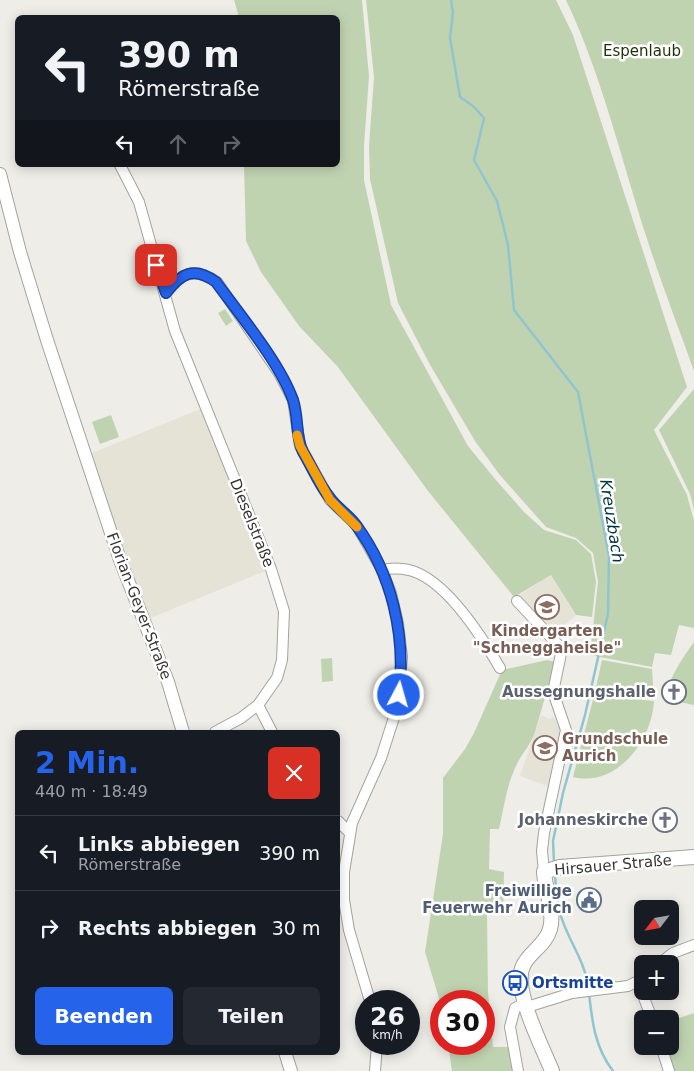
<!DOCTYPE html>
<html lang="de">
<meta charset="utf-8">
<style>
body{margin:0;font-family:"DejaVu Sans",sans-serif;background:#242831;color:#f1f3f6;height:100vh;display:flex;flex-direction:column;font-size:19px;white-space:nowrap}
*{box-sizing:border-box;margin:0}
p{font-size:16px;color:#9ea1a6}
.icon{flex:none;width:28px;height:28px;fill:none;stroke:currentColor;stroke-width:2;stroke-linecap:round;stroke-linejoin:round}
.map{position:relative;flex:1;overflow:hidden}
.side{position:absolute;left:15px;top:730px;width:325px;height:325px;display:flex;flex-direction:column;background:#171b24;border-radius:8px;box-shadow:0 2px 12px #0003}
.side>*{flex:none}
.guide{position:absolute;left:15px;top:15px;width:325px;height:152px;border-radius:8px;box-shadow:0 2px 12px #0003;background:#171b24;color:#f1f3f6;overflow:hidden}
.needle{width:32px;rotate:239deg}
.fabs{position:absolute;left:634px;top:900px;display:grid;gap:10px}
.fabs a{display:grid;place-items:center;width:45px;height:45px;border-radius:8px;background:#171b24;box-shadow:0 2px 12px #0003;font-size:25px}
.speed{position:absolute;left:355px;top:990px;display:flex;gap:10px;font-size:25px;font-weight:700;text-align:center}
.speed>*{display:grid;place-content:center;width:65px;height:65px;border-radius:50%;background:#171b24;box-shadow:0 2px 12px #0003;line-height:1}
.speed small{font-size:12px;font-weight:400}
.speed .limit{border:8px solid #d22;background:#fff;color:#111}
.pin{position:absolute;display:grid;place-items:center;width:42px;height:42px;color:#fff;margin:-21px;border-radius:10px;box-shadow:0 2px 8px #0006}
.me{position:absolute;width:55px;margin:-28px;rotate:6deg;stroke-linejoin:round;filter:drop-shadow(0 0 4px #0008)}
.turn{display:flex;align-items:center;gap:18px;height:105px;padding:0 20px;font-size:22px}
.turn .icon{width:65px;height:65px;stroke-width:2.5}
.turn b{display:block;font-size:35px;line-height:42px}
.lanes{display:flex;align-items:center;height:48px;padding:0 20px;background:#0003;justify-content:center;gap:25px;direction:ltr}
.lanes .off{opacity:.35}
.round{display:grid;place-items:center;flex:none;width:52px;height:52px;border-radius:8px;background:#242831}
.headline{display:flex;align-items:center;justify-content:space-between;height:85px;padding:0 20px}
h1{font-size:30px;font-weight:700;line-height:38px;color:#2563eb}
.action{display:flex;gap:10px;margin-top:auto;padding:10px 20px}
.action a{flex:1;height:58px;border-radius:8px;background:#2563eb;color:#fff;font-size:20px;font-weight:700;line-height:58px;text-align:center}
.action a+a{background:#242831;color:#f1f3f6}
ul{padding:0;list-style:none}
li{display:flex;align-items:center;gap:15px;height:75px;padding:0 20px;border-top:1px solid #363941}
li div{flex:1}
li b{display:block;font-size:19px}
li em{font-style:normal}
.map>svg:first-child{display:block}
.built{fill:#e5e2d6}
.green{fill:#c0d3b1}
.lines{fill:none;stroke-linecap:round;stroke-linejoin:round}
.stream{stroke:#90c5d0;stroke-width:2.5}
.minor-casing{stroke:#a3a29c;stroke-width:12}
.tertiary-casing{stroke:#a3a29c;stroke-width:14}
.secondary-casing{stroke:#a3a29c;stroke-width:16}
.minor{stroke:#fff;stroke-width:10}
.tertiary{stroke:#fff;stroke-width:12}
.secondary{stroke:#fff;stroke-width:14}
.route-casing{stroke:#184099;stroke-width:12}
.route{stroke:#2563eb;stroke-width:9}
.slow{stroke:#f59e0b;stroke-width:9}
.labels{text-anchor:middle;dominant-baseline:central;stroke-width:5;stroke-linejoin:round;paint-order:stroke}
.park-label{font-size:15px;fill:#1d3106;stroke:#fff}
.street-label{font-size:15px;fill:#373634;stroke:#fff}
.education-label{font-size:15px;font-weight:bold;fill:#785e54;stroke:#fff}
.worship-label{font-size:15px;font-weight:bold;fill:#5b616d;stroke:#fff;text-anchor:end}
.service-label{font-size:15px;font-weight:bold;fill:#4e5e75;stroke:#fff;text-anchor:end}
.transit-label{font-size:15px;font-weight:bold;fill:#164399;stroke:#fff;text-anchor:start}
.water-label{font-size:16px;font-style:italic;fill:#01353e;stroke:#fff}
</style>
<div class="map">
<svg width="694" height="1071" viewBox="0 0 694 1071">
<rect width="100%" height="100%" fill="#eeede7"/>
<path class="built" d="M 205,407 L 270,569 L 148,619 L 126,563 L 90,454 Z
M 551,575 L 576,616 L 551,634 L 515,598 Z
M 541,715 L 549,719 L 554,717 L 561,732 L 550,787 L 520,776 Z"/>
<path class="green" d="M 234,0 L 362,0 L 369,76 L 364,146 L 364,180 L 391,305 L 468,446 L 495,479 L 524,512 L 544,530 L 576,540 L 591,554 L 596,582 L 592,617 L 576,615 L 551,575 L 514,597 L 428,491 L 338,367 L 299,326 L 261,272 L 246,241 L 244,165 L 338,165 L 338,18 L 239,17 Z
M 366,0 L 556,0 L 573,35 L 687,387 L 654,430 L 687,495 L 694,521 L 694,628 L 679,625 L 671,655 L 655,653 L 652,667 L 590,655 L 598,582 L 593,553 L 576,538 L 546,527 L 499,474 L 475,441 L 429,363 L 398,303 L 370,179 L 369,146 L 374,77 Z
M 566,0 L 694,0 L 694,371 C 679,329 663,288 649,245 C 622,163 603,78 566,0 Z
M 225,309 L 233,321 L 226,326 L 218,313 Z
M 694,389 L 694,510 L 690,494 L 659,430 Z
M 111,415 L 119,437 L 100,444 L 92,422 Z
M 694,642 L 694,705 L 665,699 C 670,676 681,660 694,642 Z
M 332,658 L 333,681 L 322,682 L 321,659 Z
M 547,660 L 555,662 L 535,732 C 531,744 524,751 518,762 C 507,782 504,808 499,829 L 490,829 L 489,869 L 504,872 L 503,915 L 487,914 L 488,992 L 493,1047 L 510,1047 L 515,1071 L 452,1071 L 448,1044 L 484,1044 L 484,1001 L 441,1001 L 441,1005 L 425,952 L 443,834 L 443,778 L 465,749 L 474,733 L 502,670 Z
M 602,660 L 652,669 L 654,699 L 644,699 L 596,687 Z
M 596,688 L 643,700 L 654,701 C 652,740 617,788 573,777 Z
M 694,1013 L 694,1071 L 674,1071 L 666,1046 L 670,1046 L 670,1021 Z"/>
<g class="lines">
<path class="stream" d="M 451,0 L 453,12 L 450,38 L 460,97 L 473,106 L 484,118 L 474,160 L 497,201 L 508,245 L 514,310 L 578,392 L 609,556 L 608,614 L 585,715 L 563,793 L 553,841 L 554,863
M 555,874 C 556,887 556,900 560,913 C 567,939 585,960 588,987
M 589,993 C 592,1021 595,1048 613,1071"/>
<defs>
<path id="minor" d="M 120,165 L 139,202 L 175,331 L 271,569 L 284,611 L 282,660 L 277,678 L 258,705 L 241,718 L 215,732
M 166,293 C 181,273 194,266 217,282 L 279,373 L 293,400 L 300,446 L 330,500 L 357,526 L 382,570 L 391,593 L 398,623 L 402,657 L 398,705 L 381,758 L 352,823 L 344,872 L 344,900 L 349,930 L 370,1001
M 382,570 C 391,568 399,568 409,570 C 446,579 482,637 500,668
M 517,601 L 562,649 L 553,692 L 566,730 L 544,833 L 542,851 L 544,872
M 258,705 L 272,732
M 338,821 L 350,833
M 659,964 L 673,953 L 694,945
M 638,982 L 652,1019
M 527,1007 L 572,993 L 628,986 L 642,979
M 661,1046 L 669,1071
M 375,1071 L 377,1044
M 518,1071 L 510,1027 L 515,1008 L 525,1003"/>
<path id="tertiary" d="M 0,174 L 20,252 L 47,340 L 120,560 L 168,682 L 183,732
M 285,1052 L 291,1071"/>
<path id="secondary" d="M 552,1071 C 543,1048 512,989 523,966 C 529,952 546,945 550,929 C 555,911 545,890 544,872 L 560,867 L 694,857"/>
</defs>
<use href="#minor" class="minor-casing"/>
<use href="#tertiary" class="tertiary-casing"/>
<use href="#secondary" class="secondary-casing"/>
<use href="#minor" class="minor"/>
<use href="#tertiary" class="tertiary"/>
<use href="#secondary" class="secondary"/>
</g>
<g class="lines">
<defs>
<path id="route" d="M 156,265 L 166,293 C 181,273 194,266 216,282 C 240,315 280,363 293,400 C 299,418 295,435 303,452 C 312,467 319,485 330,498 C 337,508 349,515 356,525 C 392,574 406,635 399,695"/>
</defs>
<use href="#route" class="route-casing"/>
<use href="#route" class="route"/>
<path class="slow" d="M 297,435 L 300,446 L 330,500 L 357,527"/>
</g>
<defs>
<symbol id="school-ring" viewBox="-11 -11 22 22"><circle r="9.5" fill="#fff" stroke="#8d6e63" stroke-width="1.5"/><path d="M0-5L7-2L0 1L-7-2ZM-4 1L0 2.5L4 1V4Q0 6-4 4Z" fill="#8d6e63"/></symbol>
<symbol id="church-ring" viewBox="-11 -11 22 22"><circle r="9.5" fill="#fff" stroke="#6b7280" stroke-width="1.5"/><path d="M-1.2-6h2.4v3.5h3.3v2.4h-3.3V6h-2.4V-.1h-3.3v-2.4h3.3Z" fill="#6b7280"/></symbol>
<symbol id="civic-ring" viewBox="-11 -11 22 22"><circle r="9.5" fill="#fff" stroke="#5c6f8a" stroke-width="1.5"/><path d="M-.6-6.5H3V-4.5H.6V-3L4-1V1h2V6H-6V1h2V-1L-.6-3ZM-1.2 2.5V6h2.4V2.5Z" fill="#5c6f8a"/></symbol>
<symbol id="bus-ring" viewBox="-11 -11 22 22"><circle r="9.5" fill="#fff" stroke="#1a4fb4" stroke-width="1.5"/><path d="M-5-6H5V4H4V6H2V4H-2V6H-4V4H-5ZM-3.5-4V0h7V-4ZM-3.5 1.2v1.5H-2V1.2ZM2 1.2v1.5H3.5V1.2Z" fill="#1a4fb4"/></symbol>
</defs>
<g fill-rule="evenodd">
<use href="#school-ring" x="533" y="593" width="28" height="28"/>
<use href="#church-ring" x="660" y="678" width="28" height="28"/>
<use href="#school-ring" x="531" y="734" width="28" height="28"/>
<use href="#church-ring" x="651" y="806" width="28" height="28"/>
<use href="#civic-ring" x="575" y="886" width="28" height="28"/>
<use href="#bus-ring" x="501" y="969" width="28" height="28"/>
</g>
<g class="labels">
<g class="park-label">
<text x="642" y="51">Espenlaub</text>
</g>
<g class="street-label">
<text transform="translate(252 523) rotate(68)">Dieselstraße</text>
<text transform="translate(139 606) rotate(69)">Florian-Geyer-Straße</text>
<text transform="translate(613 865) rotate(-5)">Hirsauer Straße</text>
</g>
<g class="education-label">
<text x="547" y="631">Kindergarten<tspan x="547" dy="17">"Schneggaheisle"</tspan></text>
<text x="562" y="739" text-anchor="start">Grundschule<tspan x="562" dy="17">Aurich</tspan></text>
</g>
<g class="worship-label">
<text x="656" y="692">Aussegnungshalle</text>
<text x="648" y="820">Johanneskirche</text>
</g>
<g class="service-label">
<text x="572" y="891">Freiwillige<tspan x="572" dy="17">Feuerwehr Aurich</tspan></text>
</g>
<g class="transit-label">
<text x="532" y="983">Ortsmitte</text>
</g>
<g class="water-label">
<text transform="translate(612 521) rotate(81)">Kreuzbach</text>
</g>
</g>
</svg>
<div class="fabs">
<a><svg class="needle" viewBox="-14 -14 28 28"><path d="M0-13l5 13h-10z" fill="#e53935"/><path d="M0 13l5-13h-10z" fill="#9ea1a6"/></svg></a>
<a>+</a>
<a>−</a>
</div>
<div class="speed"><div>26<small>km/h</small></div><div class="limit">30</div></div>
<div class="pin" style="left:156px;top:265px;background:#d93025"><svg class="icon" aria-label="arrive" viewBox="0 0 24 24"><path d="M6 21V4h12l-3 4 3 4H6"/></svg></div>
<svg class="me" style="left:399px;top:695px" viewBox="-20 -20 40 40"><circle r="17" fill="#2563eb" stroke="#fff" stroke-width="3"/><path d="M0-11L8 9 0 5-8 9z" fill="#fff"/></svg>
<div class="guide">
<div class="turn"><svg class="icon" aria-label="left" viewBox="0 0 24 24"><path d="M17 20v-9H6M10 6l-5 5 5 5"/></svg><div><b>390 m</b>Römerstraße</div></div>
<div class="lanes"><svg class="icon" aria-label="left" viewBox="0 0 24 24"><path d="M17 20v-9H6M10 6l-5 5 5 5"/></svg><svg class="icon off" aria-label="ahead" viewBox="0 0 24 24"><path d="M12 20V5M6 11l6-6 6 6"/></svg><svg class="icon off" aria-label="right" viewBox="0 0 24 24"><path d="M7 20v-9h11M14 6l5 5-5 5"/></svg></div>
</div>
<section class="side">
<div class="headline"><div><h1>2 Min.</h1><p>440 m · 18:49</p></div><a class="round" style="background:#d93025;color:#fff"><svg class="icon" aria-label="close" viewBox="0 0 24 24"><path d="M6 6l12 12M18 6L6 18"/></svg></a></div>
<ul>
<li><svg class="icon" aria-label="left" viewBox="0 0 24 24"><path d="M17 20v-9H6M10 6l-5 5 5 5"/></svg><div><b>Links abbiegen</b><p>Römerstraße</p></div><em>390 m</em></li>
<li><svg class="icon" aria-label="right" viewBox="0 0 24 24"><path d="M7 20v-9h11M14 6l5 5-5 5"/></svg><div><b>Rechts abbiegen</b></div><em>30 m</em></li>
</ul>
<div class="action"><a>Beenden</a><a>Teilen</a></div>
</section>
</div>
